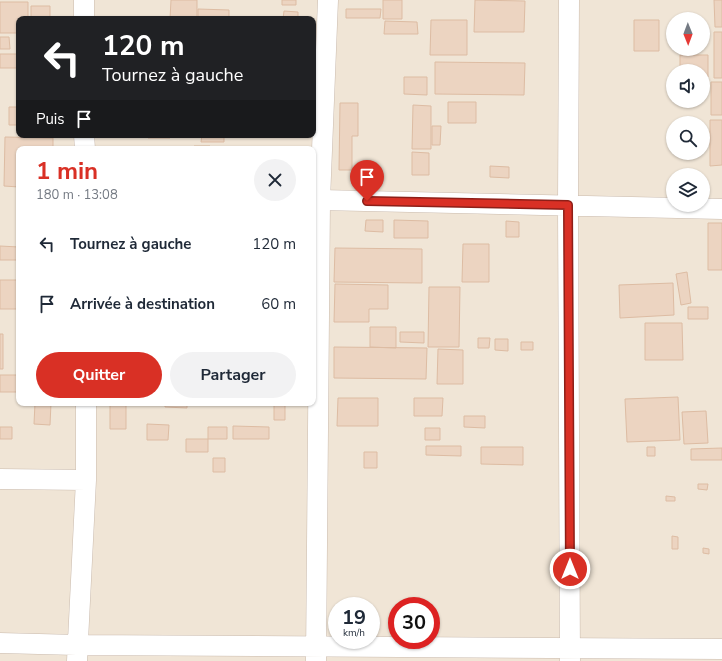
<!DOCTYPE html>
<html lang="fr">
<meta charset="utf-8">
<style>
body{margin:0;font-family:"Nunito Sans",sans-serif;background:#f2f2f3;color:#1f2937;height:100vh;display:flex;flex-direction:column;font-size:15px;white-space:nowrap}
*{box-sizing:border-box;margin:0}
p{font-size:13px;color:#747a83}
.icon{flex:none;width:22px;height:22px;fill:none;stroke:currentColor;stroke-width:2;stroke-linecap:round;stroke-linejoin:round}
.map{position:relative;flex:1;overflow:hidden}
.details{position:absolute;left:16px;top:146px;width:300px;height:260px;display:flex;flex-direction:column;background:#fff;border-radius:8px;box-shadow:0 1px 3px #0004}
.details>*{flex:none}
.hud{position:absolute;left:16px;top:16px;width:300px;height:122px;border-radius:8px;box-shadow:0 1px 3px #0004;background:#202124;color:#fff;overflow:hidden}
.needle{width:26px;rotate:179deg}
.controls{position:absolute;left:666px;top:12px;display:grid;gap:8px}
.controls a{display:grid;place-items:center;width:44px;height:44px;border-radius:50%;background:#fff;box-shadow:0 1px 3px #0004;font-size:20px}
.speed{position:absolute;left:328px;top:597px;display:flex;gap:8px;font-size:20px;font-weight:700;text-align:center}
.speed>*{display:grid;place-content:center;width:52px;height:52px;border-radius:50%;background:#fff;box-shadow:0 1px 3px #0004;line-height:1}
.speed small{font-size:10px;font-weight:400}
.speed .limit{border:6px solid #d22;background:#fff;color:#111}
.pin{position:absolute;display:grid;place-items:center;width:34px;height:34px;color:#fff;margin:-41px -17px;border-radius:50% 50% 50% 0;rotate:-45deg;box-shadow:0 0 4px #0007}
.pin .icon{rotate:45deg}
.me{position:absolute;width:44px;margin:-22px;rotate:0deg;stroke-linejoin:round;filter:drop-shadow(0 0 3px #0008)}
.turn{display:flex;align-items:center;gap:14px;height:84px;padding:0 20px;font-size:18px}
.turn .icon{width:52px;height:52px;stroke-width:2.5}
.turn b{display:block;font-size:28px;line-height:34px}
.then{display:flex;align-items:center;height:38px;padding:0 20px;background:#0003;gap:8px;font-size:15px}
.round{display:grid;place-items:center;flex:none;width:42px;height:42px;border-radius:21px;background:#f2f2f3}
.summary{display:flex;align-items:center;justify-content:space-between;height:68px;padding:0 20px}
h1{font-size:24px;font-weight:700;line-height:30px;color:#d93025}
.action{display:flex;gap:8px;margin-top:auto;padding:8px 20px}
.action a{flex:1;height:46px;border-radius:24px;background:#d93025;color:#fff;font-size:16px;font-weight:700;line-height:46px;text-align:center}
.action a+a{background:#f2f2f3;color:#1f2937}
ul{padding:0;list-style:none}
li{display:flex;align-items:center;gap:12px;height:60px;padding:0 20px}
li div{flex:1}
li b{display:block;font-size:15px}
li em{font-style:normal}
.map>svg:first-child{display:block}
.residential{fill:#f0e5d6;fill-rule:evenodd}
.building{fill:#ecd4c1;stroke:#ddbca3}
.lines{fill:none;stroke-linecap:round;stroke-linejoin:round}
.minor-casing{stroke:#cabbae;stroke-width:21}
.minor{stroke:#fff;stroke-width:20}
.route-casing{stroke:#8d1f18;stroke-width:10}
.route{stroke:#d93025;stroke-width:7}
</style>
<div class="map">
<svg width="722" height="661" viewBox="0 0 722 661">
<rect width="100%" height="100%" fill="#faf3e6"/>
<path class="residential" d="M 0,0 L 722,0 L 722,661 L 0,661 ZM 19,19 L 313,19 L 313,135 L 19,135 ZM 673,19 L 703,19 L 703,49 L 673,49 ZM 673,71 L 703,71 L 703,101 L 673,101 ZM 673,123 L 703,123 L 703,153 L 673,153 ZM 19,149 L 313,149 L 313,403 L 19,403 ZM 673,175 L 703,175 L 703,205 L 673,205 ZM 337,606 L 371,606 L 371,640 L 337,640 ZM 397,606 L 431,606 L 431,640 L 397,640 Z"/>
<path class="building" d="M 171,0 L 197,0 L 197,19 L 170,19 Z
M 282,0 L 296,0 L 296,5 L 282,5 Z
M 383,0 L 402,0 L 402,19 L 383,19 Z
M 475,0 L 525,1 L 524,32 L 474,32 Z
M 714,0 L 722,0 L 722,27 L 715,27 Z
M 0,2 L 28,2 L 28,19 L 19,19 L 19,33 L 0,33 Z
M 31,6 L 50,6 L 50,19 L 31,19 Z
M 198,9 L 229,10 L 229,19 L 198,19 Z
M 346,9 L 381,9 L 380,18 L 346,18 Z
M 284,11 L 298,12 L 298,19 L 283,19 Z
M 431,20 L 467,20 L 467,55 L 430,55 Z
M 634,20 L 659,20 L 659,51 L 634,51 Z
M 385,21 L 417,22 L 418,34 L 384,34 Z
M 714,32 L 722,32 L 722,78 L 714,78 Z
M 0,37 L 9,37 L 10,49 L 0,49 Z
M 0,54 L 19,54 L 19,68 L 0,68 Z
M 680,55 L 708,55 L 708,77 L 703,77 L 703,71 L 680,71 Z
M 435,62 L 525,63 L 524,95 L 435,94 Z
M 404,77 L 427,77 L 427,95 L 404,94 Z
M 711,82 L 722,82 L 722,115 L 711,115 Z
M 448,102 L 476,102 L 476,123 L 448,123 Z
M 340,103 L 358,103 L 358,136 L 352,136 L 352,170 L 339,170 Z
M 413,105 L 431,106 L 431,149 L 412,149 Z
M 9,107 L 19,107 L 19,125 L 9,125 Z
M 710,120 L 722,120 L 722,165 L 710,166 Z
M 432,126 L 441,126 L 440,145 L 432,145 Z
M 148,135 L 170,135 L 170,138 L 148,138 Z
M 202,135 L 224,135 L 224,142 L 201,142 Z
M 5,137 L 53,138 L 53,149 L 19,149 L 19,187 L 4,186 Z
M 194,146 L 210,146 L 210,149 L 194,149 Z
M 412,152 L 429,153 L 429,175 L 412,175 Z
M 490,166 L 509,167 L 509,178 L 490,177 Z
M 366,220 L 383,220 L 383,232 L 365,231 Z
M 394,220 L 428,221 L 428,238 L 394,238 Z
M 506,221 L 519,222 L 519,237 L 506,237 Z
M 708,223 L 722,223 L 722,270 L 708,270 Z
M 463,244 L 489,244 L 489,282 L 462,282 Z
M 0,246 L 19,247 L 19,260 L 0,260 Z
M 335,248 L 422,249 L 422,283 L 334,282 Z
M 687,272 L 691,303 L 681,305 L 676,274 Z
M 0,280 L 19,280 L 19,309 L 0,309 Z
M 673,283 L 674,315 L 620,318 L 619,285 Z
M 335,284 L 388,285 L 388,309 L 369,309 L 369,322 L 334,322 Z
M 429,287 L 460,287 L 459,347 L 428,347 Z
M 688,307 L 708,307 L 708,319 L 688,319 Z
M 645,323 L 682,323 L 683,360 L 645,360 Z
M 370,327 L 396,327 L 396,348 L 370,347 Z
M 400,332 L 424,332 L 424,343 L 400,342 Z
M 0,334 L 3,334 L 3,369 L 0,369 Z
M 478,338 L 490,338 L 489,348 L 478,348 Z
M 495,339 L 508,339 L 508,351 L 495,350 Z
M 521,342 L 533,342 L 533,350 L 521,350 Z
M 334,347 L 427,348 L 426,379 L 334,378 Z
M 438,349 L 463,350 L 463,384 L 437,384 Z
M 0,375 L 19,375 L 19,392 L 0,392 Z
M 678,397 L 680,440 L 627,442 L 625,399 Z
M 338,398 L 378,398 L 378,426 L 337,426 Z
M 414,398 L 443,398 L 442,416 L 414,416 Z
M 35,403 L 51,403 L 50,425 L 34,424 Z
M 110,403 L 126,403 L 126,429 L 110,429 Z
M 165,403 L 187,403 L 187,408 L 165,407 Z
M 274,403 L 285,403 L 285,420 L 274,420 Z
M 706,411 L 708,443 L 684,444 L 682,412 Z
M 464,416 L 485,416 L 485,428 L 464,427 Z
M 147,424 L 169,425 L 168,440 L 147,440 Z
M 233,426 L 269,427 L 269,439 L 233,439 Z
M 0,427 L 12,427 L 12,439 L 0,439 Z
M 208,427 L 227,427 L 227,439 L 208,439 Z
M 425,428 L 440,428 L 440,440 L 425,440 Z
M 186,439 L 208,439 L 208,452 L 186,452 Z
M 426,446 L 461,446 L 461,456 L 426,455 Z
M 481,447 L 523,447 L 523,465 L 481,464 Z
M 647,447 L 655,447 L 655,456 L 647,456 Z
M 722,448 L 722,460 L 691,460 L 691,449 Z
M 364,452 L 377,452 L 377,468 L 364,468 Z
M 213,458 L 225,458 L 225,472 L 213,472 Z
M 698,484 L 708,484 L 707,490 L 698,489 Z
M 666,496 L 675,497 L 675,501 L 666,501 Z
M 672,536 L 678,537 L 678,549 L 672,549 Z
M 703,548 L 709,549 L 709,554 L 703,553 Z"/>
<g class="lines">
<defs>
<path id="minor" d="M 84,0 L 84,19
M 569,0 L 568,205 L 570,661
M 84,135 L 85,149
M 320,200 L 722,209
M 0,479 L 86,480
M 0,643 L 77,645 L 722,649
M 316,660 L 320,200 L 328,0
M 77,661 L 86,480 L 86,403"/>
</defs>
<use href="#minor" class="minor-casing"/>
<use href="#minor" class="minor"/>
</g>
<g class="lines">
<defs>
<path id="route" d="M 367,201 L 568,205 L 570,569"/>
</defs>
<use href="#route" class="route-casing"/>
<use href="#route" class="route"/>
</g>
</svg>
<div class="controls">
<a><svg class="needle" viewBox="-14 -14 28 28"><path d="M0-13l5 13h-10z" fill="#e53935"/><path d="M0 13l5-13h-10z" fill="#747a83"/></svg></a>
<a><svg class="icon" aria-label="sound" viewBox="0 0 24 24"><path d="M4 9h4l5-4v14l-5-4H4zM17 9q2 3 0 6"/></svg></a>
<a><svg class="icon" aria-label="search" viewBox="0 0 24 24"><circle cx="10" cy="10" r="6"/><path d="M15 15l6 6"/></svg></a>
<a><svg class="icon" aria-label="layers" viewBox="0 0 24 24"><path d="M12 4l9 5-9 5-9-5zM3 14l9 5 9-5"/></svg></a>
</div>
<div class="speed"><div>19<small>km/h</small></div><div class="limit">30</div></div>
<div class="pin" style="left:367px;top:201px;background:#d93025"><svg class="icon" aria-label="arrive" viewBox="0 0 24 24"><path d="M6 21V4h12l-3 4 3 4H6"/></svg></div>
<svg class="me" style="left:570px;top:569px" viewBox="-20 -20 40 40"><circle r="17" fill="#d93025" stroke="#fff" stroke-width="3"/><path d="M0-11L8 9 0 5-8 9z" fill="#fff"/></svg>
<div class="hud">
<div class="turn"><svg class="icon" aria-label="left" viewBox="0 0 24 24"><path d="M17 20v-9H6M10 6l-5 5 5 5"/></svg><div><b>120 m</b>Tournez à gauche</div></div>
<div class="then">Puis<svg class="icon" aria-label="arrive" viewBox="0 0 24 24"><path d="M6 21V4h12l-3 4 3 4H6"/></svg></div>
</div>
<section class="details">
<div class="summary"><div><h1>1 min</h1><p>180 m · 13:08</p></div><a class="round"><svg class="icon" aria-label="close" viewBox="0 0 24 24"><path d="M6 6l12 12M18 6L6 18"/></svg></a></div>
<ul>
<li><svg class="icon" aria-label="left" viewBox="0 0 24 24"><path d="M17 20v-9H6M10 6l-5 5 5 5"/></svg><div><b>Tournez à gauche</b></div><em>120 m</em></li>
<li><svg class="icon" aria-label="arrive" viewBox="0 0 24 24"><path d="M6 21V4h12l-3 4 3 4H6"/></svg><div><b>Arrivée à destination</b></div><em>60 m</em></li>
</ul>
<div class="action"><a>Quitter</a><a>Partager</a></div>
</section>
</div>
